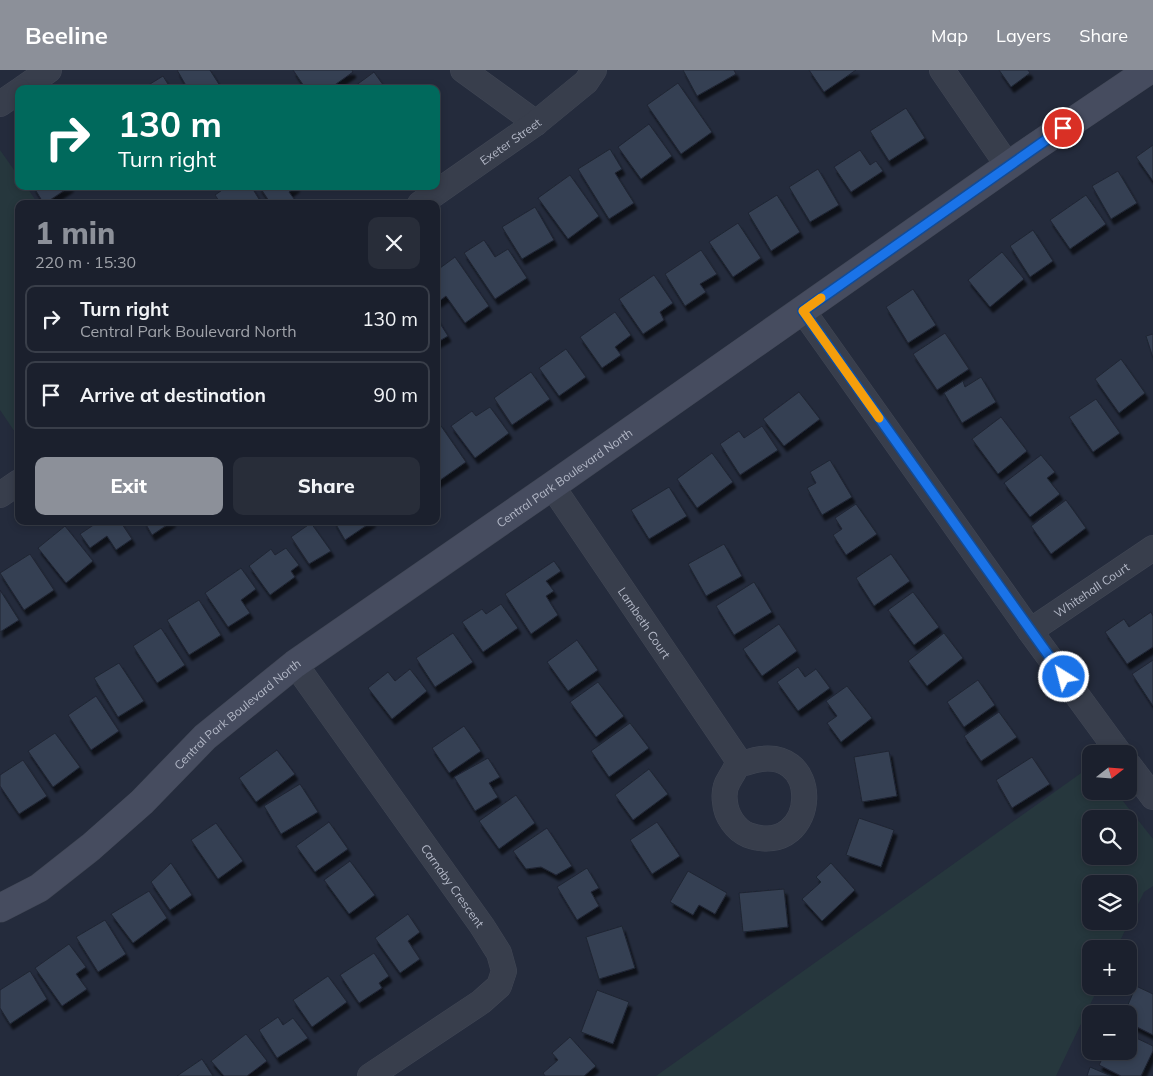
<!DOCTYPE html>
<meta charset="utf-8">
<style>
body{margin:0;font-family:Mulish,sans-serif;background:#282d39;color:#f1f3f6;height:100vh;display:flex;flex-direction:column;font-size:19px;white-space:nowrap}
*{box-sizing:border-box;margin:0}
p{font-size:16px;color:#a0a3aa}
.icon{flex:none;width:28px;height:28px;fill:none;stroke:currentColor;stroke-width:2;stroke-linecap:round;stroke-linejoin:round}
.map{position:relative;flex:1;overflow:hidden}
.sheet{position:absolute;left:15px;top:130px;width:425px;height:325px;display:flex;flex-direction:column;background:#1b202d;border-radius:10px;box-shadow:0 2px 8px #0003,0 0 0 1px #393e49}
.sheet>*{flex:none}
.guide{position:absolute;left:15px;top:15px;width:425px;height:105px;border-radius:10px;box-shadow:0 2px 8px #0003,0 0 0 1px #393e49;background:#00695c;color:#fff;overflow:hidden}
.needle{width:32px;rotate:73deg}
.fabs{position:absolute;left:1082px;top:675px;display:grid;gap:10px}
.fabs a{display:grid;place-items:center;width:55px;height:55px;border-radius:10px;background:#1b202d;box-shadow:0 2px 8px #0003,0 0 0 1px #393e49;font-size:25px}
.pin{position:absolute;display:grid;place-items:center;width:42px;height:42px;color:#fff;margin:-21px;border:2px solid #fff;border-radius:50%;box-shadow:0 1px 5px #0007}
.me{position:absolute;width:55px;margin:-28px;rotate:324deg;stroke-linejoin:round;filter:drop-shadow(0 0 4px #0008)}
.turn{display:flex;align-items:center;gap:18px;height:105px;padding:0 20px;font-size:22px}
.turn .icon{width:65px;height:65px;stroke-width:2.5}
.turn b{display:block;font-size:35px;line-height:42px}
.round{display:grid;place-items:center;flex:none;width:52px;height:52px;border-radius:10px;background:#282d39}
.overview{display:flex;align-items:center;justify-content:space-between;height:85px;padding:0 20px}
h1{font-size:30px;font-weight:800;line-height:38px;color:#8c9099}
.button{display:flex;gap:10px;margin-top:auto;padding:10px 20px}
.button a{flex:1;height:58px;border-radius:10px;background:#8c9099;color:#fff;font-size:20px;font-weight:800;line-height:58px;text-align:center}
.button a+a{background:#282d39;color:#f1f3f6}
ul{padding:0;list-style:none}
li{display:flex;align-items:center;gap:15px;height:68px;margin:0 10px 8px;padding:0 10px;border:2px solid #393e49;border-radius:10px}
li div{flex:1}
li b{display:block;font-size:19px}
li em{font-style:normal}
header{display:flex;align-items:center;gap:30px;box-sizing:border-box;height:70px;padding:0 25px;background:#8c9099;color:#fff}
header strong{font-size:24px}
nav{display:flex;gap:28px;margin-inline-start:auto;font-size:18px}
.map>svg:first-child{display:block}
.green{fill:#26373d;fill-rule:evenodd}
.building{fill:#363f52;stroke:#1f2533;filter:url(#shadow)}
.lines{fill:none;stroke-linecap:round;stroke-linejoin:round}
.street-casing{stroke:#414755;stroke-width:26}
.secondary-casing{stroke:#414755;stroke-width:29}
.street{stroke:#383e4c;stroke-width:25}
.secondary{stroke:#464c5f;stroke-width:28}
.route-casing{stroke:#114b97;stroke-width:12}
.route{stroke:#1a73e8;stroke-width:9}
.slow{stroke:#f59e0b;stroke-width:9}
.labels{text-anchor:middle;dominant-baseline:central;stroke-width:5;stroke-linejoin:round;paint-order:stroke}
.street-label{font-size:12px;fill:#b3b8c7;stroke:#1d2331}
</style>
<header>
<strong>Beeline</strong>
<nav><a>Map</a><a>Layers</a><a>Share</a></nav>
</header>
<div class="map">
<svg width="1153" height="1006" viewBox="0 0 1153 1006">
<defs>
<filter id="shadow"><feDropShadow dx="3" dy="5.5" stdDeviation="1" flood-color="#0009"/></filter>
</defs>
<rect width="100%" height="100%" fill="#242b3c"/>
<path class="green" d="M 0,80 L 19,107 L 19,116 L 26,116 L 38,134 L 19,134 L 19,368 L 0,340 Z
M 1091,696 L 1091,721 L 1115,721 L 1153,769 L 1153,816 L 1144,822 L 1116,879 L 1091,879 L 1091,916 L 1099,916 L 1056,1006 L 656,1006 ZM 1091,749 L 1129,749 L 1129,786 L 1091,786 ZM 1091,814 L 1129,814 L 1129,851 L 1091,851 Z"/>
<path class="building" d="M 177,0 L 210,0 L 222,19 L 188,19 Z
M 293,0 L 352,0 L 353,2 L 329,19 L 306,19 Z
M 683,0 L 734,0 L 736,4 L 697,26 Z
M 809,0 L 856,0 L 824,22 Z
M 999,0 L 1028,0 L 1030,3 L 1011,17 Z
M 374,2 L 386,19 L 351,19 Z
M 163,6 L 171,19 L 142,19 Z
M 678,13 L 712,62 L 681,84 L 647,35 Z
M 906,38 L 925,68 L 889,91 L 870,61 Z
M 649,54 L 672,86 L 641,109 L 618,77 Z
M 1153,75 L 1153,111 L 1136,87 Z
M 610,79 L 622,99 L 615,103 L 634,133 L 609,149 L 578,99 Z
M 860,80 L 870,95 L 876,91 L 883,101 L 851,122 L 834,97 Z
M 818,99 L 839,135 L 810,152 L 789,117 Z
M 1118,101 L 1137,133 L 1111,149 L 1092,116 Z
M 570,105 L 599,146 L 568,169 L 538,128 Z
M 33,116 L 71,116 L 44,134 Z
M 228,116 L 251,116 L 262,134 L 221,134 L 215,125 Z
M 259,116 L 297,116 L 289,122 L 298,134 L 271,134 Z
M 777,125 L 800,162 L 771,181 L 748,143 Z
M 1086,125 L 1106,154 L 1070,179 L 1050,150 Z
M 535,137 L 554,170 L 522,189 L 502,157 Z
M 738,153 L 761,188 L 733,207 L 709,172 Z
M 1033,160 L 1053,191 L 1030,207 L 1010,176 Z
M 484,170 L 495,187 L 508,179 L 527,208 L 495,229 L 464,183 Z
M 701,180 L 717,204 L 700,214 L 706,222 L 685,236 L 665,204 Z
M 1002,182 L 1024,209 L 990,237 L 968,210 Z
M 455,187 L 489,236 L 465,253 L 446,226 L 438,232 L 436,230 L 436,201 Z
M 654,205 L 673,233 L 660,242 L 664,250 L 643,264 L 619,229 Z
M 913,219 L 936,255 L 908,273 L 886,237 Z
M 615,242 L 631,265 L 615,277 L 621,285 L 602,298 L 580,267 Z
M 436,247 L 448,266 L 436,273 Z
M 945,263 L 969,299 L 937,320 L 913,284 Z
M 1153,264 L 1153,288 L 1146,266 Z
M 566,279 L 586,307 L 559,326 L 539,298 Z
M 1121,289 L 1145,323 L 1119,343 L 1095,309 Z
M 531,302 L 550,329 L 512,355 L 494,328 Z
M 981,307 L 996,332 L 962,353 L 944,323 L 963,311 L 965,317 Z
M 799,322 L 820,349 L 784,376 L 763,349 Z
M 1096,329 L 1120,363 L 1093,382 L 1069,347 Z
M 490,337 L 509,363 L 475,388 L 451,356 L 472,341 L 476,346 Z
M 1001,347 L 1027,381 L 998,404 L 972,369 Z
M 439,353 L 466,392 L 436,413 L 436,355 Z
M 762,356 L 778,380 L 740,405 L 720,374 L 739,361 L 744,368 Z
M 712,383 L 733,412 L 697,438 L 677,409 Z
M 1041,385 L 1055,402 L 1047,408 L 1060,424 L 1030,447 L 1004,413 Z
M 830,390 L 852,427 L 822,445 L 807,418 L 816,413 L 810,402 Z
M 669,417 L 687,446 L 649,469 L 631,440 Z
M 1066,430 L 1086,458 L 1051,484 L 1031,456 Z
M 856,434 L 877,464 L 846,485 L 833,465 L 842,459 L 835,448 Z
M 93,451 L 120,451 L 132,469 L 116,480 L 107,466 L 90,478 L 80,464 L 95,454 Z
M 144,451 L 173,451 L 152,465 Z
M 334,451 L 373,451 L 345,470 Z
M 311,453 L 331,481 L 309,494 L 291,467 Z
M 65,456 L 93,491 L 66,513 L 38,478 Z
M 724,474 L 742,506 L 706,526 L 688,494 Z
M 286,478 L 299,495 L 291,501 L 295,507 L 270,525 L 249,496 L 271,479 L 275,485 Z
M 30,484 L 54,520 L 24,540 L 0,503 Z
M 891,484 L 910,511 L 874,536 L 856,508 Z
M 554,491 L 561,501 L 546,511 L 554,521 L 546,526 L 558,545 L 531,564 L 505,524 Z
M 241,498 L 256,519 L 241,530 L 250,543 L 228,557 L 205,523 Z
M 754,512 L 772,542 L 734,565 L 716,536 Z
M 0,520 L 19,550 L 0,562 Z
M 913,522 L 939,557 L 914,575 L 888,540 Z
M 199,530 L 221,565 L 189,585 L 167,550 Z
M 501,534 L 518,558 L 483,582 L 462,552 L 482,539 L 486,544 Z
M 1151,542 L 1153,546 L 1153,577 L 1127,594 L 1105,562 L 1124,549 L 1129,557 Z
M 779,554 L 797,581 L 762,606 L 743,579 Z
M 161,558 L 185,595 L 157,613 L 133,576 Z
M 453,563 L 473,592 L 435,617 L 416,588 Z
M 944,563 L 963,588 L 927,616 L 908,591 Z
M 577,570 L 598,600 L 568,621 L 547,592 Z
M 1153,590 L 1153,636 L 1132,604 Z
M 119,593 L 144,631 L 118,647 L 94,608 Z
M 798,597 L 805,607 L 816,599 L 830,618 L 798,641 L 777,612 Z
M 410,599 L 427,621 L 392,649 L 368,618 L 388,602 L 395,611 Z
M 978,610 L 995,635 L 964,657 L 947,632 Z
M 598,612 L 624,646 L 596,667 L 570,632 Z
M 847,616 L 872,648 L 841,672 L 827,653 L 837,646 L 826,631 Z
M 96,626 L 119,661 L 91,680 L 68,645 Z
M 999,642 L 1017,667 L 981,691 L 964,666 Z
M 630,653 L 649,678 L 609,707 L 591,681 Z
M 464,656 L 481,681 L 449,703 L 432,678 Z
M 55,663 L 80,697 L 53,717 L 28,681 Z
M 277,680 L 295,704 L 256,732 L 239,708 Z
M 889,681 L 897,726 L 862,732 L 854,687 Z
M 1032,687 L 1050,714 L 1012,738 L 996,710 Z
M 488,688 L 500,707 L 489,713 L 498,727 L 475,741 L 454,707 Z
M 23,690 L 47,726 L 19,744 L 0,716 L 0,705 Z
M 649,699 L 668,724 L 633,750 L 615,725 Z
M 300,714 L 318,742 L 281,764 L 264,736 Z
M 516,725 L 535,753 L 499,779 L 479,751 Z
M 859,748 L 894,760 L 881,797 L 846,785 Z
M 329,752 L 348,779 L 315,802 L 296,776 Z
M 657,752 L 680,786 L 652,804 L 630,770 Z
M 216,753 L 243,791 L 218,809 L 191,770 Z
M 547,758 L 572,796 L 556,805 L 541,797 L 526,799 L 513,781 Z
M 350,791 L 375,825 L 349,844 L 324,810 Z
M 171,793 L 192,825 L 170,840 L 151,812 Z
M 831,793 L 855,820 L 822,851 L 802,829 L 821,812 L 816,807 Z
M 587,798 L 599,818 L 591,822 L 599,836 L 577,850 L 557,817 Z
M 688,801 L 727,823 L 715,844 L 699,835 L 693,845 L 670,832 Z
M 784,819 L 788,857 L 743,862 L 739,823 Z
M 149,821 L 167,848 L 133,873 L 111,844 Z
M 408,844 L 420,862 L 408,871 L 420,889 L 400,903 L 375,868 Z
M 105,850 L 126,884 L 98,902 L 76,867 Z
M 622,856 L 635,898 L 599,909 L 586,867 Z
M 69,874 L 86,897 L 76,904 L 87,919 L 62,936 L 35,898 Z
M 374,883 L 389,906 L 379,913 L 382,918 L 359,933 L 340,905 Z
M 30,901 L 47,929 L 10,954 L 0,938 L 0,920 Z
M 328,906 L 347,932 L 312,957 L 293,930 Z
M 1136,916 L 1153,924 L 1153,965 L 1129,953 L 1129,944 L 1124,944 Z
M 597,920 L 629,932 L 613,974 L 581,962 Z
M 278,947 L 283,955 L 293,948 L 308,968 L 277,988 L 259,960 Z
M 246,964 L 267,991 L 247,1006 L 224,1006 L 211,991 Z
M 1130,965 L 1153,976 L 1153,981 L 1141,1006 L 1121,1006 L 1099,995 L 1106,981 L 1129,981 Z
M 570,967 L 596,996 L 584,1006 L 545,1006 L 543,1003 L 558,990 L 552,983 Z
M 202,989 L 213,1006 L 177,1006 Z
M 1090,997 L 1111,1006 L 1087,1006 Z"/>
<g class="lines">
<defs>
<g id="street">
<path d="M 463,0 L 536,53"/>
<path d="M 942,0 L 1008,96"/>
<path d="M 22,19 L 49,0"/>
<path d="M 0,34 L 19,21"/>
<path id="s1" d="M 420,134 L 536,53 L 586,12 L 594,0"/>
<path d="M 803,241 L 1030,561 L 1120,684"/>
<path id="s2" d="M 552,416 L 738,690 L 745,693 C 827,664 820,791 748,765 C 736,760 726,746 725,732 C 724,725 725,716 729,710 C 733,702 737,699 738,690"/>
<path d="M 0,425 L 19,412"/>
<path id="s3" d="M 1030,561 L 1153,478"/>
<path id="s4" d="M 295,594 L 482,856 L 499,883 L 504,901 L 499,916 L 481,932 L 370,1006"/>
<path d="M 1129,695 L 1153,727"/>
</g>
<g id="secondary">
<path id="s5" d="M 0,838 L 39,818 L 91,777 L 142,732 L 205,667 L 295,594 L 552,416 L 1032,79 L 1149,0"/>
</g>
</defs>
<use href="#street" class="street-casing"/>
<use href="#secondary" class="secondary-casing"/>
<use href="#street" class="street"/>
<use href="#secondary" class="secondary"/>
</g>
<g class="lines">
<defs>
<path id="route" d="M 1063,58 L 803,241 L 1064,607"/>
</defs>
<use href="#route" class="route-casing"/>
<use href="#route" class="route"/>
<path class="slow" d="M 821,228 L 803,241 L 879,348"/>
</g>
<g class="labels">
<g class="street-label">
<text stroke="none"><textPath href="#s1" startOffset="110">Exeter Street</textPath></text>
<text stroke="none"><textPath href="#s5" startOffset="712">Central Park Boulevard North</textPath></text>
<text stroke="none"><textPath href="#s3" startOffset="74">Whitehall Court</textPath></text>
<text stroke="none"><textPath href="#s2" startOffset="165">Lambeth Court</textPath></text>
<text stroke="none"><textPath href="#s5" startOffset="308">Central Park Boulevard North</textPath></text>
<text stroke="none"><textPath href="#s4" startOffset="272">Carnaby Crescent</textPath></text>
</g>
</g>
</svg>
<div class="fabs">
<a><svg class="needle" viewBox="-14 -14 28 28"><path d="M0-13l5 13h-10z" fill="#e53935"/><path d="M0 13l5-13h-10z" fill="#a0a3aa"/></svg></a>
<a><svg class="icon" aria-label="search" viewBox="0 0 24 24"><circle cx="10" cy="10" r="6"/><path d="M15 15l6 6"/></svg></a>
<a><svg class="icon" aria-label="layers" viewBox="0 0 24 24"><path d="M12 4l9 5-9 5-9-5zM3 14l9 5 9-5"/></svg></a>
<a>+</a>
<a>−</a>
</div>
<div class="pin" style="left:1063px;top:58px;background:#d93025"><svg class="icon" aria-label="arrive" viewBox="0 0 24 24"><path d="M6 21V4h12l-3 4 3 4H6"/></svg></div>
<svg class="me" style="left:1064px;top:607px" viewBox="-20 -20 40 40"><circle r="17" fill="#1a73e8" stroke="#fff" stroke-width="3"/><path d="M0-11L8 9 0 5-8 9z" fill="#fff"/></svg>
<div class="guide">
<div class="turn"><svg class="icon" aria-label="right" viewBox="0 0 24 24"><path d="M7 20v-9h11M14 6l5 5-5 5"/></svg><div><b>130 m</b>Turn right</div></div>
</div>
<section class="sheet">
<div class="overview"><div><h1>1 min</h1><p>220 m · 15:30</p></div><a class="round"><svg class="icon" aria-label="close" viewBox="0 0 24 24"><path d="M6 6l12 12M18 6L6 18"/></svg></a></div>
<ul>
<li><svg class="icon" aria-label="right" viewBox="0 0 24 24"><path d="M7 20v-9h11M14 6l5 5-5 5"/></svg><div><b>Turn right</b><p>Central Park Boulevard North</p></div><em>130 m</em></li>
<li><svg class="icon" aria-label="arrive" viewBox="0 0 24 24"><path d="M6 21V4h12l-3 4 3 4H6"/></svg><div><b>Arrive at destination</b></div><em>90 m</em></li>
</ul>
<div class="button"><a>Exit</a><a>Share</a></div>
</section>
</div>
